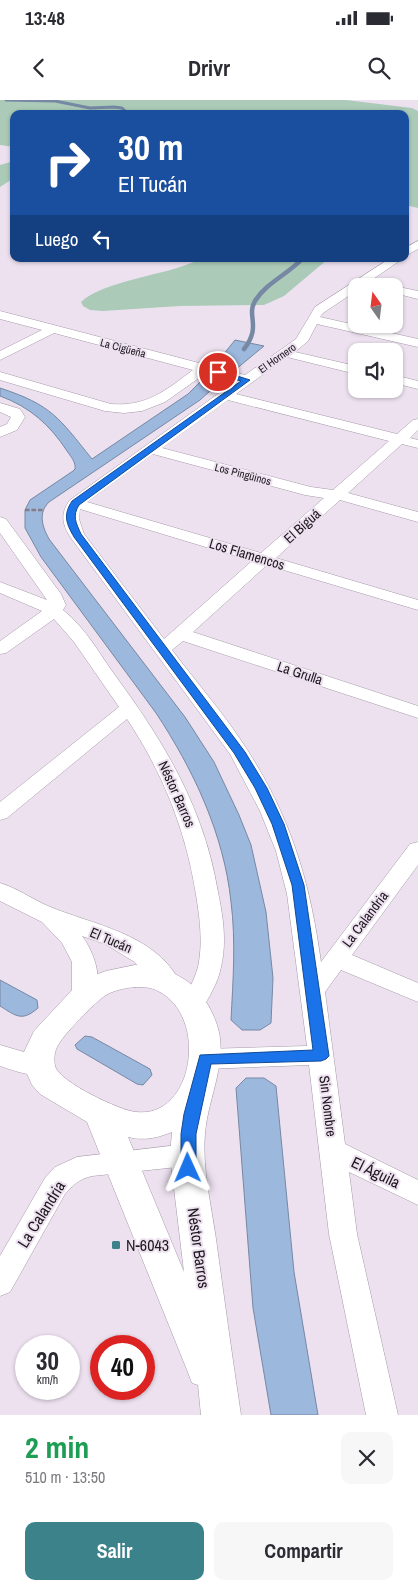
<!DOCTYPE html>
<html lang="es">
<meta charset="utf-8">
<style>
body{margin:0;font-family:"Archivo Narrow",sans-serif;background:#f7f7f7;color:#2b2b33;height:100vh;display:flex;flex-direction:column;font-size:19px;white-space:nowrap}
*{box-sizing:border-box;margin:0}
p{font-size:16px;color:#7c7c81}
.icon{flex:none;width:28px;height:28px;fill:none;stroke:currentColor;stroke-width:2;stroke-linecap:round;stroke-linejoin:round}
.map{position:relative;height:1315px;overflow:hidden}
.details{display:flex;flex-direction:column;background:#fff;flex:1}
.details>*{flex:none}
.hud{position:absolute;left:10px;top:10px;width:399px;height:152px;border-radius:10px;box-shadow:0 1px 4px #0004;background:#1a4fa0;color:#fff;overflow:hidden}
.needle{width:32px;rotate:346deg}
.tools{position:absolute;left:348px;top:178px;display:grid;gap:10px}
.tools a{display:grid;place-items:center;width:55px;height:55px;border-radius:10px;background:#fff;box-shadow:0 1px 4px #0004;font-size:25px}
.speed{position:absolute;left:15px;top:1235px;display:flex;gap:10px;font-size:25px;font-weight:700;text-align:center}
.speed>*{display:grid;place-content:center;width:65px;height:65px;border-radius:50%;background:#fff;box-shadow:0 1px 4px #0004;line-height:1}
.speed small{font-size:12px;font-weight:400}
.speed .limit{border:8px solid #d22;background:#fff;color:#111}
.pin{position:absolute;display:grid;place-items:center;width:42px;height:42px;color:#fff;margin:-21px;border:2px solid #fff;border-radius:50%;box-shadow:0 1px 5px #0007}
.me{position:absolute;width:55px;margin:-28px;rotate:359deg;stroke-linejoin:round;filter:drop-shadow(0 0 4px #0008)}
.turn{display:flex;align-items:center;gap:18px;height:105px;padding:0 25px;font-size:22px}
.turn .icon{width:65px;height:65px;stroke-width:2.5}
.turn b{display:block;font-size:35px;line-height:42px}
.then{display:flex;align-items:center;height:48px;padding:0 25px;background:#0003;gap:10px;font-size:19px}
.round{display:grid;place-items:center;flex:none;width:52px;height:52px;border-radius:10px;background:#f7f7f7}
.head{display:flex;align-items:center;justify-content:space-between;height:85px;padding:0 25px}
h1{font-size:30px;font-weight:700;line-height:38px;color:#1e9e55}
.cta{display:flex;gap:10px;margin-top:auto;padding:10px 25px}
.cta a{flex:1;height:58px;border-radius:10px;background:#3b828a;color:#fff;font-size:20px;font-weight:700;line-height:58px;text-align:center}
.cta a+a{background:#f7f7f7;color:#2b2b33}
.status{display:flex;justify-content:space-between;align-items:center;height:35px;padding:0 25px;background:#fff;direction:ltr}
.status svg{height:14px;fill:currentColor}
header{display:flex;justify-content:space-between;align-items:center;height:65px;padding:0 25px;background:#fff;font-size:22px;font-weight:700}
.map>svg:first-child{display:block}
.green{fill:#abcbb8}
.water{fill:#9db8dd;stroke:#7688a3}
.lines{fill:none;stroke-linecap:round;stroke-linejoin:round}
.stream-far1{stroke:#7688a3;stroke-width:3}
.stream{stroke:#7688a3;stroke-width:4.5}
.minor-casing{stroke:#a59aa8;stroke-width:1}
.tertiary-casing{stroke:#a59aa8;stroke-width:1}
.path{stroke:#847c86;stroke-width:2.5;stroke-dasharray:4.5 2;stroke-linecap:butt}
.minor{fill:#fff;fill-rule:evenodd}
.tertiary{fill:#fff;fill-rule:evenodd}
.route{fill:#1a73e8;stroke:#114b97}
.poi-dot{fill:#3b828a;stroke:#ede1f0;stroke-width:2}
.labels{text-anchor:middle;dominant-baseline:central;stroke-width:4;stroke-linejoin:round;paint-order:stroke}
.far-street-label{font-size:11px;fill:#1c181d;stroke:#ede1f0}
.street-label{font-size:14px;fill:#1c181d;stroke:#ede1f0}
.near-street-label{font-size:16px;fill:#1c181d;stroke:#ede1f0}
.near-poi-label{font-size:16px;fill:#1c181d;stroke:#ede1f0;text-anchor:start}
</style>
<div class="status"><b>13:48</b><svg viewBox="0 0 49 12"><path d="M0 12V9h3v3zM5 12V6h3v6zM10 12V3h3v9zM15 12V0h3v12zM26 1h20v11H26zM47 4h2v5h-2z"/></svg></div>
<header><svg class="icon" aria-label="back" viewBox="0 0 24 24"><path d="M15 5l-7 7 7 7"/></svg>Drivr<svg class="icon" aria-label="search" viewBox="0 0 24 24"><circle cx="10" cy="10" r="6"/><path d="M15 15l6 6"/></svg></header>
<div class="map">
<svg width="418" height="1315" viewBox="0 0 418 1315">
<rect width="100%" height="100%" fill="#ede1f0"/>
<path class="green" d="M 0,0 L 346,0 L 412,8 L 418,11 L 418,108 L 405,105 L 405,14 L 14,14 L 14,47 L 0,45 Z
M 14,61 L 14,78 L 0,87 L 0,65 Z
M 200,159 L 328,159 L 284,196 L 264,205 L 180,206 L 103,211 L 90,210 L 83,206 L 81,202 C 104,180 170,175 200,159 Z"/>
<path class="water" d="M 235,240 L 264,246 L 235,270 L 219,268 L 215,265 Z
M 208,277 L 219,280 L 220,282 L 200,300 L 49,402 C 38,413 42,426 49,439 L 185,617 L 214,662 L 239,715 L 251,745 L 266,812 L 273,878 L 271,923 L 260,930 L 242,930 L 231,920 C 233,881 236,841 231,802 C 224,734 193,669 156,613 L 41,457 L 25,428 L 25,410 L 30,400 L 73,371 L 75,369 C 76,362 71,357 67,351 C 50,325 30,307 0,296 L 0,288 C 52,305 59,318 92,359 L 188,294 L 204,278 Z
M 0,880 L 37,900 L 38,908 C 22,922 16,916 0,906 Z
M 85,936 L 92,937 L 150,969 L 152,975 L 143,985 L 137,984 L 77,949 L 75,945 Z
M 246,978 L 264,978 L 276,986 L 294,1172 L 318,1315 L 271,1315 L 253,1208 L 236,988 Z"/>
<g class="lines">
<path class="stream-far1" d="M 6,0 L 55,1 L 90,8 L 114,7 L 122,8 L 128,14"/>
<path class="stream" d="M 244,249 C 262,226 246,216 255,201 C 266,183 288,174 302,159"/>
<defs>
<path id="minor" d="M 418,141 L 418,149 L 405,156 L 405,148 Z
M 389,159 L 402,159 L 363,186 L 356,186 L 356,191 L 323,213 L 320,217 L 418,239 L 418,247 L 317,224 L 308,241 L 295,252 L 356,266 L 356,274 L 287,257 L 236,294 L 397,334 L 413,320 L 418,319 L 418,330 L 410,338 L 418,340 L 418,348 L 402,344 L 348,393 L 418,412 L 418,422 L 340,400 L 276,458 L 418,500 L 418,510 L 267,465 L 193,532 L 418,606 L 418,618 L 183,541 L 172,550 C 197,583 226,616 248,651 C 292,720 310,783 321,862 L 410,744 L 418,742 L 418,765 L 352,855 L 418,883 L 418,902 L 341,870 L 325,892 L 345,1044 L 418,1080 L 418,1105 L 349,1072 L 357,1134 L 398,1315 L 366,1315 L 329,1134 L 309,965 L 205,969 L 196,966 L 192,959 L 196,952 L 205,949 L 307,946 L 287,794 L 276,751 L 260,711 L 230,654 L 71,438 C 62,425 60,413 70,400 L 236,281 L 206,273 L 165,302 L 142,311 L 124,313 L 105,311 L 0,280 L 0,272 L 111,304 C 147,307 166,290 193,270 L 54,233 L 0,260 L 0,251 L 42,230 L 0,219 L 0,211 L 245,275 L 296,239 L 315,207 ZM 228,300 L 389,341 L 333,390 L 311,387 L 162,348 ZM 153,354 L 305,395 L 324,398 L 261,453 L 87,402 ZM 80,409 L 252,461 L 164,539 L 84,434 L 79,419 Z
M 394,186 L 418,191 L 418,199 L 394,193 Z
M 394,275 L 418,281 L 418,289 L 394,283 Z
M 0,303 L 20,309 L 25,317 L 17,330 L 0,337 L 0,327 L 7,324 L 11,317 L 0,312 Z
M 0,417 L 6,419 L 61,494 L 66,505 L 63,510 C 86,528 100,555 117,578 C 166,645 204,709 218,792 C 223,816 227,842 221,867 C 218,883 209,897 201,911 L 192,914 L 183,911 L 180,905 C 187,893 194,881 198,867 C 203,844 200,819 196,795 C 186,731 163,673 127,619 L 7,718 L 0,720 L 0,702 L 119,607 L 74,542 L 54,519 L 6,553 L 0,554 L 0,541 L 42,511 L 0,493 L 0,482 L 47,500 L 0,433 Z
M 0,783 C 17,788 32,799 48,806 C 93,825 153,833 179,880 L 175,886 L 167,889 L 159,886 L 133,861 L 105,844 L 82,836 C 95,853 104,882 93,902 L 84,905 L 75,902 L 72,896 L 72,862 L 62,843 L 42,822 L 0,801 Z
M 0,945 L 48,959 L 52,966 L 48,973 C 33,978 15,971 0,966 Z
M 187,1044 L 197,1047 L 200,1055 L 197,1063 L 187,1066 L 92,1076 C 79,1079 73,1085 65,1094 L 10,1192 L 0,1196 L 0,1156 L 45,1078 L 55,1067 L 77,1057 Z"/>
<path id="tertiary" d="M 135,865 C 175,868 201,882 216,922 C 230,958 208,997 205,1033 C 202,1068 211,1104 216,1139 C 224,1197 232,1256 241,1315 L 201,1315 L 198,1285 L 192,1283 L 187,1270 L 87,1022 L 40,994 L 32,985 L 23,965 L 24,952 L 34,931 L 73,889 L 87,878 L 106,871 ZM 135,887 C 143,887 151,887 158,891 C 209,916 194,1019 136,1012 C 121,1011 59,982 55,966 C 54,960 54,953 57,947 C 62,936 95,902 106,895 C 115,890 125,888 135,887 ZM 172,1032 L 170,1055 L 184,1172 L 128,1037 C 144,1041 157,1038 172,1032 Z"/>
</defs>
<use href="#minor" class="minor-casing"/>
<use href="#tertiary" class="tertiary-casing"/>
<path class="path" d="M 25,410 L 43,410"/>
<use href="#minor" class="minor"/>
<use href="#tertiary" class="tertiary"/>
</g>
<path class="route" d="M 218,270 L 250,280 L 79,405 C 72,416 76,423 81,434 L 245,652 L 267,688 L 284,724 L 304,785 L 329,956 L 326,959 L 321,961 L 211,964 L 196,1034 L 196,1068 L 194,1072 L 188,1074 L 183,1072 L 181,1068 L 181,1034 L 184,1014 L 200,955 L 313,950 L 292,785 L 272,724 L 255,688 L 234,653 L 74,437 C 66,423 63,415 72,401 L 241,281 L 215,274 L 215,271 Z"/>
<rect class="poi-dot" x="111" y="1140" width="10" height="10" rx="2.5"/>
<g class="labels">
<g class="far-street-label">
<text transform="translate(123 248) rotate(15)">La Cigüeña</text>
<text transform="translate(277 258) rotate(-35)">El Hornero</text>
<text transform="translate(243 374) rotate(15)">Los Pingüinos</text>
</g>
<g class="street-label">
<text transform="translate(302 426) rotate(-42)">El Biguá</text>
<text transform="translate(247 454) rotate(17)">Los Flamencos</text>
<text transform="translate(300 573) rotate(18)">La Grulla</text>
<text transform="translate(177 694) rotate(66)">Néstor Barros</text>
<text transform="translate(365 819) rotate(-53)">La Calandria</text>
<text transform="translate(111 840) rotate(23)">El Tucán</text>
<text transform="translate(328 1006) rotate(83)">Sin Nombre</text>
</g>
<g class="near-street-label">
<text transform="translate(376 1072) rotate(26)">El Águila</text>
<text transform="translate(41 1114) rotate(-58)">La Calandria</text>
<text transform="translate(199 1148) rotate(82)">Néstor Barros</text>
</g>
<g class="near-poi-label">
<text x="126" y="1145">N-6043</text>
</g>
</g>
</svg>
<div class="tools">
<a><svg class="needle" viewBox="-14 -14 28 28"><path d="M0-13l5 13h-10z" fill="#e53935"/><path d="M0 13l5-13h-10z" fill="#7c7c81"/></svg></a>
<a><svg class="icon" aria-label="sound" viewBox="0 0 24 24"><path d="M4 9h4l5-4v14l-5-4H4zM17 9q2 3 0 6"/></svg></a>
</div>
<div class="speed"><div>30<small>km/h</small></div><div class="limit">40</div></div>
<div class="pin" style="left:218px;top:272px;background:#d93025"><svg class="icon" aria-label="arrive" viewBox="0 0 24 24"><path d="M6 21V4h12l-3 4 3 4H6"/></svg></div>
<svg class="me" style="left:188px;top:1068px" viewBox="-20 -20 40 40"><path d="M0-17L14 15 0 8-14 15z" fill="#1a73e8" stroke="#fff" stroke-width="4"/></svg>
<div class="hud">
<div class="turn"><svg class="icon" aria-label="right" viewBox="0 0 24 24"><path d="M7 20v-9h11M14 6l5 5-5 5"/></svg><div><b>30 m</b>El Tucán</div></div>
<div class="then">Luego<svg class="icon" aria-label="left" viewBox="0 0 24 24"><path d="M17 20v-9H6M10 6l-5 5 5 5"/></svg></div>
</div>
</div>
<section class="details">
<div class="head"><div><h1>2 min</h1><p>510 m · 13:50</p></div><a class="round"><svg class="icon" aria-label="close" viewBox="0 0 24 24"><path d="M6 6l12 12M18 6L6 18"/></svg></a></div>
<div class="cta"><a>Salir</a><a>Compartir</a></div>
</section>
